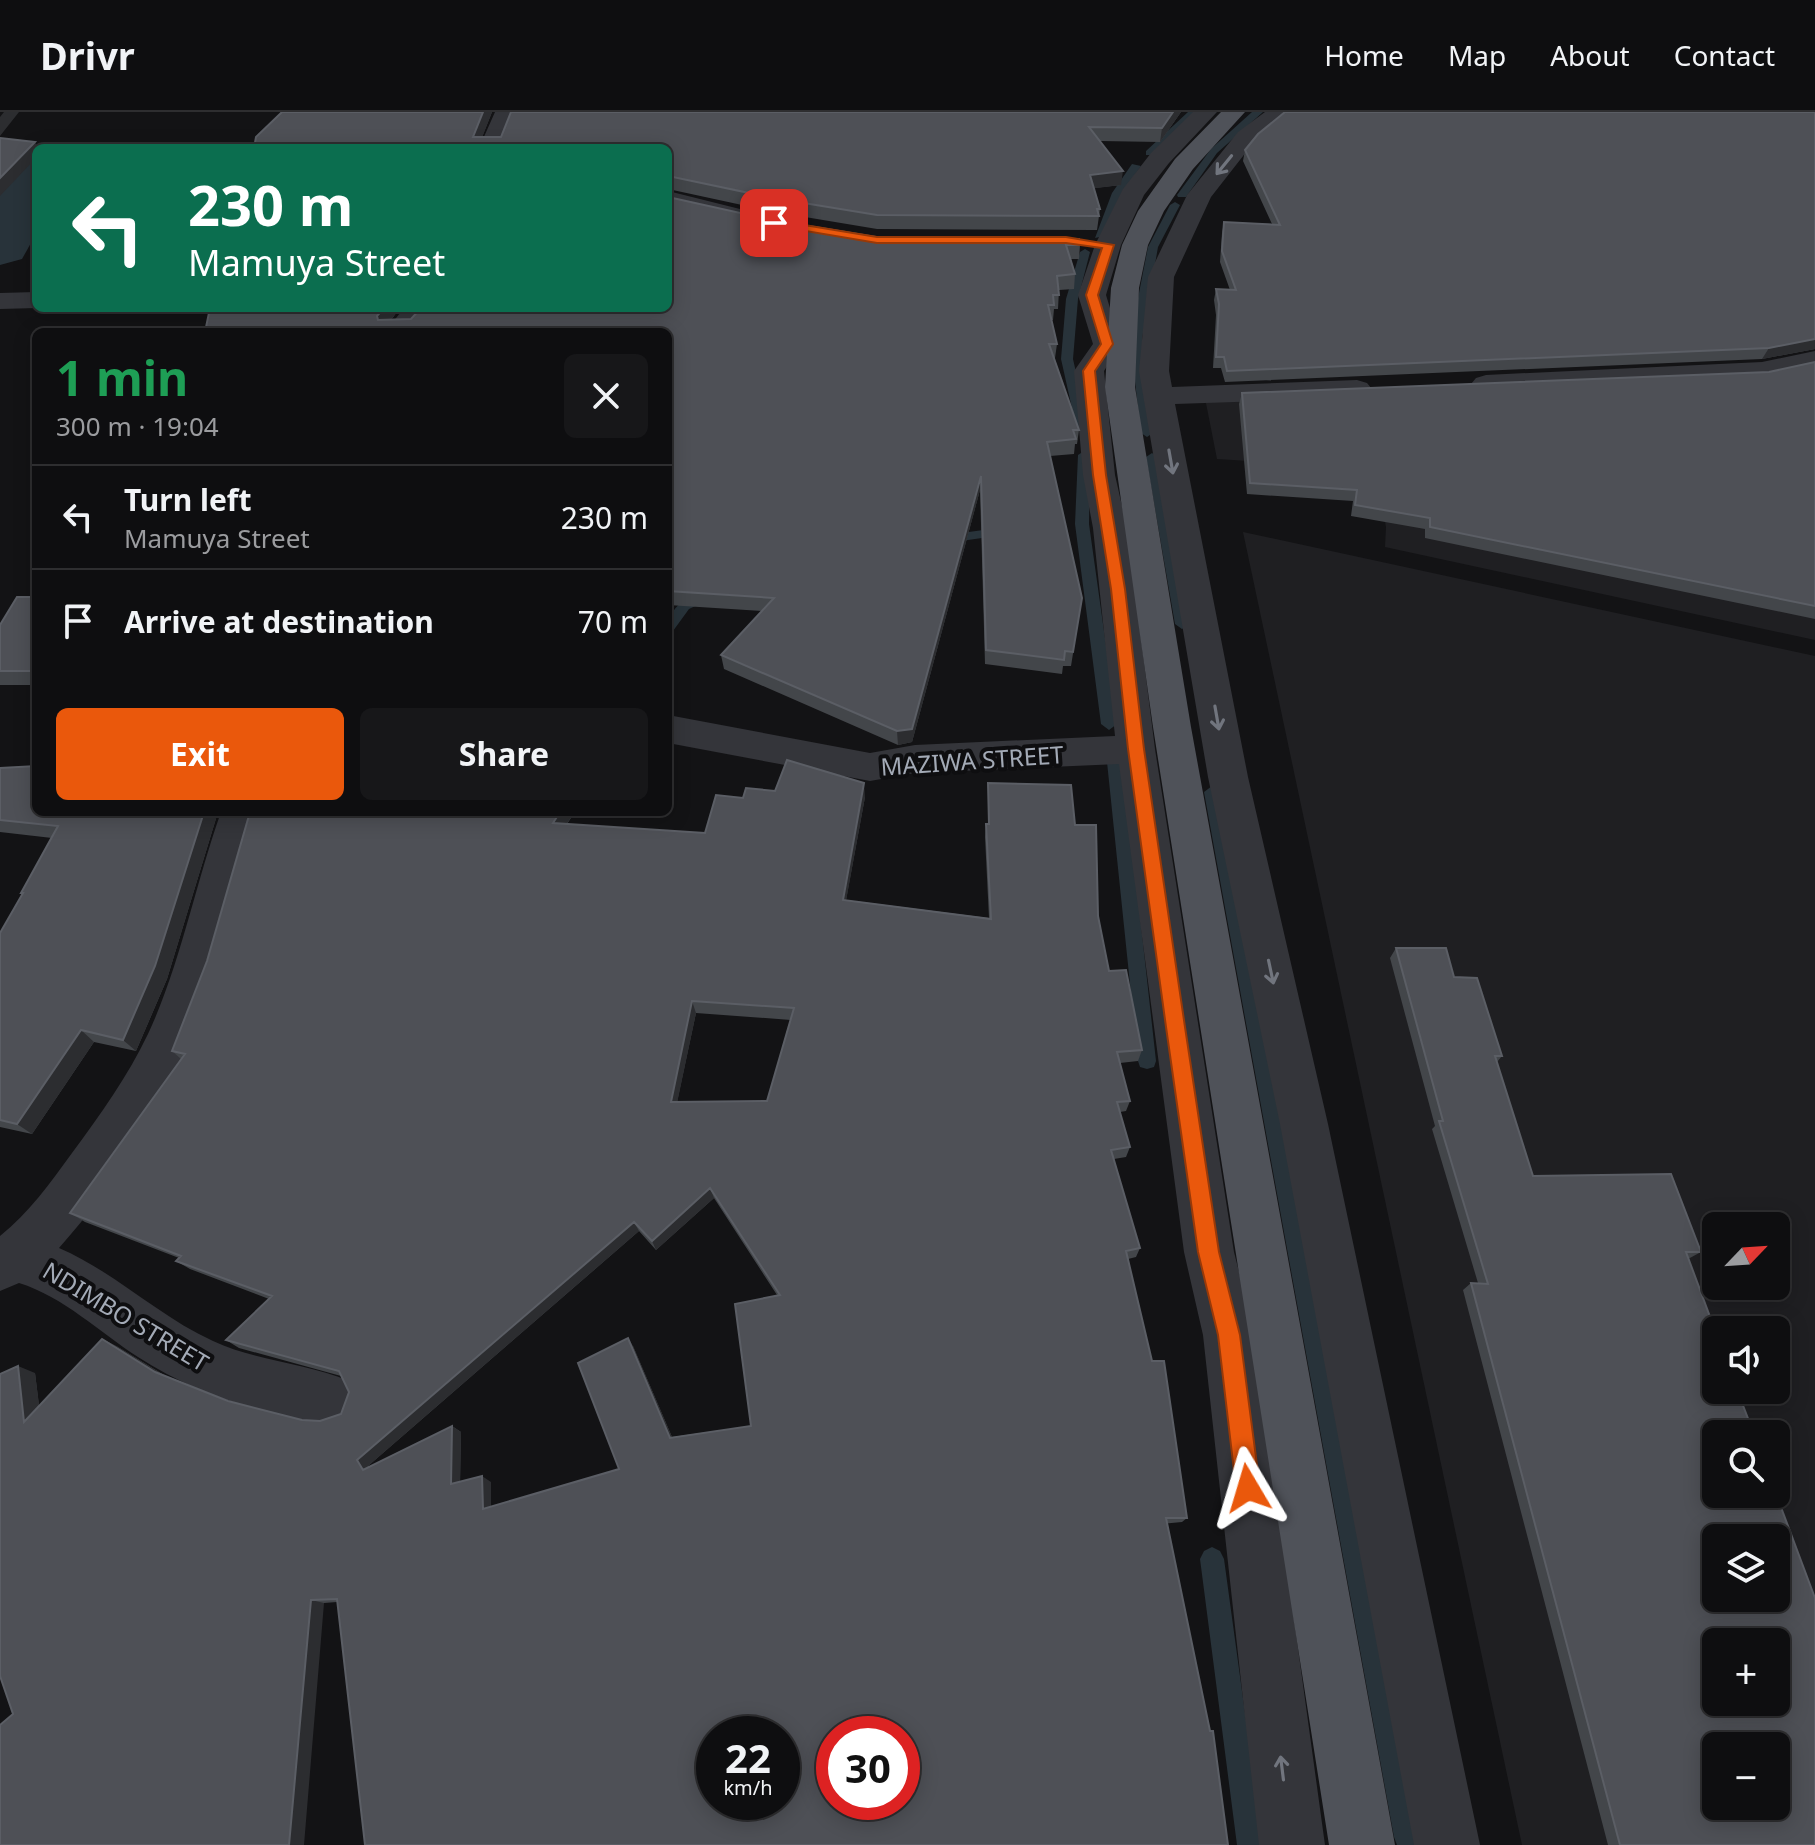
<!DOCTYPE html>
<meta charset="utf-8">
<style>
body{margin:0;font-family:"Noto Sans",sans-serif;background:#171719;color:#f1f3f6;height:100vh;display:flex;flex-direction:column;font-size:30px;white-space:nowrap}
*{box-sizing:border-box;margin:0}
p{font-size:26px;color:#9b9c9f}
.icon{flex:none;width:44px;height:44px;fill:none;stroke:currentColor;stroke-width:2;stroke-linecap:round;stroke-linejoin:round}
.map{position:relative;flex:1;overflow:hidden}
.details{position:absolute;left:32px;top:216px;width:640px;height:488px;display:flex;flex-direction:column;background:#0e0e10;border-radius:12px;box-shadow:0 4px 20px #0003,0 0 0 2px #2e2e30}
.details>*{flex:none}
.top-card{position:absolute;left:32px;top:32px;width:640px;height:168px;border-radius:12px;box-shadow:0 4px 20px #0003,0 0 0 2px #2e2e30;background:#0b6e4f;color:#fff;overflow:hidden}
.needle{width:52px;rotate:65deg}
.controls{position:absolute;left:1702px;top:1100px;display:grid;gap:16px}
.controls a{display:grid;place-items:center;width:88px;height:88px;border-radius:12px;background:#0e0e10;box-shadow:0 4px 20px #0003,0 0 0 2px #2e2e30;font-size:40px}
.speed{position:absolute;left:696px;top:1604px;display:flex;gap:16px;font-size:40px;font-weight:700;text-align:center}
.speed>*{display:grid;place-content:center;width:104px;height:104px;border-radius:50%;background:#0e0e10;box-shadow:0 4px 20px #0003,0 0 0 2px #2e2e30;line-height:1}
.speed small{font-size:20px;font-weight:400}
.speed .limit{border:12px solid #d22;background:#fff;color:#111}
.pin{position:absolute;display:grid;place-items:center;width:68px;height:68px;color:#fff;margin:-34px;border-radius:16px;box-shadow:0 4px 12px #0006}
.me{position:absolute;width:88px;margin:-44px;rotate:353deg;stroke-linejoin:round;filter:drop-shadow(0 0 6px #0008)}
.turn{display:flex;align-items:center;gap:28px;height:168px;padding:0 24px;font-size:36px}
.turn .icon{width:104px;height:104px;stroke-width:2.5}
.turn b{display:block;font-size:56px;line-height:68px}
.round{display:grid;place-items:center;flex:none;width:84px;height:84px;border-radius:12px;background:#171719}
.head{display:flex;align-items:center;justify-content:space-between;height:136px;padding:0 24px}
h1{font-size:48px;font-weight:700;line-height:60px;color:#1e9e55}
.button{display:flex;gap:16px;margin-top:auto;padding:16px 24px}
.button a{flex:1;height:92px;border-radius:12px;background:#ea580c;color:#fff;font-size:32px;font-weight:700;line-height:92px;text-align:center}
.button a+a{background:#171719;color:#f1f3f6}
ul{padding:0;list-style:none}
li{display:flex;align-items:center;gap:24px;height:104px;padding:0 24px;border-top:2px solid #2e2e30}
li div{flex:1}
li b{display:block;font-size:30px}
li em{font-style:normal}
header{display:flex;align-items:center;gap:48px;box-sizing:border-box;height:112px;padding:0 40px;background:#0e0e10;border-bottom:2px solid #2e2e30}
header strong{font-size:38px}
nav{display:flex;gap:44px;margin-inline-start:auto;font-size:28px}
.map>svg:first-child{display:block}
.built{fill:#1f1f22;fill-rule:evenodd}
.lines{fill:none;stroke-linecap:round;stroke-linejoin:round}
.stream{fill:#28333a;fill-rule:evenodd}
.river{fill:#28333a;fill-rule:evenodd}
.minor{fill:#34353a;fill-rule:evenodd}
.major{fill:#4f5259;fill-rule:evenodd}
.wall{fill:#43464a;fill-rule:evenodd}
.shaded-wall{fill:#2c2d30}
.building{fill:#4e5056;stroke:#5b5e65;stroke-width:2;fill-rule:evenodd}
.oneway{stroke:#71757e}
.route{fill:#ea580c;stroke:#983908;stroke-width:2}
.labels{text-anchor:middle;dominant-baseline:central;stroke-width:8;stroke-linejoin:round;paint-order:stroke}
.street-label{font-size:24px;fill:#a3aab6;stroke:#0e0e10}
</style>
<header>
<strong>Drivr</strong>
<nav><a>Home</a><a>Map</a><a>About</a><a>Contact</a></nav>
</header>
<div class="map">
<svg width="1815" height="1733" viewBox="0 0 1815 1733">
<rect width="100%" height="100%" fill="#131315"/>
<path class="built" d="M 1276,283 L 1815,451 L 1815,528 L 1385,435 L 1386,415 L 1375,357 L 1217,347 L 1205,286 Z
M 1243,420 L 1815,544 L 1815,1733 L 1522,1733 ZM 1716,1114 L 1776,1114 L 1776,1174 L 1716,1174 ZM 1716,1218 L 1776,1218 L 1776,1278 L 1716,1278 ZM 1716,1322 L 1776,1322 L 1776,1382 L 1716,1382 ZM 1716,1426 L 1776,1426 L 1776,1486 L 1716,1486 ZM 1716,1530 L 1776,1530 L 1776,1590 L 1716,1590 ZM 1716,1634 L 1776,1634 L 1776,1694 L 1716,1694 Z"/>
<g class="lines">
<path class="stream" d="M 1188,0 L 1199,0 L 1152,43 L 1146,43 L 1146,39 Z
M 1252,0 L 1263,0 L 1217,41 L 1186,85 L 1178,85 L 1177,83 L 1211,37 Z
M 1132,52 L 1141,54 L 1122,81 L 1104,124 L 1095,126 L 1112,81 Z
M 1175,90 L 1180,93 L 1158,135 L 1142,227 L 1153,321 L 1147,325 L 1141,321 L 1130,227 L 1148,135 L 1170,93 Z
M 1085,137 L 1090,140 L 1078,187 L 1073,247 L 1088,314 L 1082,318 L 1076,314 L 1061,247 L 1066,187 L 1080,140 Z
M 1084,339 L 1090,343 L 1089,412 L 1117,612 L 1109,618 L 1101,612 L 1075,412 L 1078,343 Z
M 1152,341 L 1158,345 L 1189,512 L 1182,517 L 1175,512 L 1146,345 Z
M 1005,415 L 1010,416 L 1010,422 L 947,431 L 940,427 L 947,423 Z
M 705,479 L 710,481 L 710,487 L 689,497 L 673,519 L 668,521 C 668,496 682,487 705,479 Z
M 1115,644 L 1123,650 L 1156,949 L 1154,955 L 1147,957 L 1140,955 L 1138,949 L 1107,650 Z
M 1212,674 L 1220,680 L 1420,1725 L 1417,1733 L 1397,1733 L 1394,1725 L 1204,680 Z
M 1212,1435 L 1220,1439 L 1224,1447 L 1263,1733 L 1237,1733 L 1200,1447 L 1204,1439 Z"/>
<path class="river" d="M 36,40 L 36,122 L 22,147 L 0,153 L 0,72 L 16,45 Z"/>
<path class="minor" d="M 495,0 L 517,0 L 503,36 L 479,36 Z
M 1193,0 L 1217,0 L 1169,51 L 1144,83 L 1121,133 L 1106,183 L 1121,232 L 1104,259 L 1115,363 L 1127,416 L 1155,637 L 1234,1140 L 1255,1223 L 1325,1733 L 1259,1733 L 1203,1223 L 1184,1140 L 1119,652 L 915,661 L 870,669 L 668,631 L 668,603 L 870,641 L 915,633 L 1115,624 L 1093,416 L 1083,363 L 1074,259 L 1093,232 L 1078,183 L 1095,133 L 1123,77 L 1151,41 Z
M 1265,0 L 1291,0 L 1254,30 L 1211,85 L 1174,165 L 1169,259 L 1172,275 L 1357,268 L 1367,271 L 1372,277 L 1367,283 L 1357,286 L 1175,292 L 1248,665 L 1328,1012 L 1480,1733 L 1414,1733 L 1280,1012 L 1208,665 L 1139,259 L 1148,165 L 1187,83 L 1238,20 Z
M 668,79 L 752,100 L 756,105 L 752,110 L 743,113 L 668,95 Z
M 36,180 L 37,196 L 0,197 L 0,181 Z
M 404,196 L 433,196 L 414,220 L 385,220 Z
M 1815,239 L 1815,257 L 1762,268 L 1486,281 L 1476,278 L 1471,272 L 1476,266 L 1486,263 L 1762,250 Z
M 221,700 L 261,700 C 241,760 229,823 208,883 C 178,971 121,1067 59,1136 C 115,1160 158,1204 213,1229 C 256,1249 305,1251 349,1269 L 357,1288 L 349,1307 C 323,1318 306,1310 279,1303 C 229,1291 181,1273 138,1245 C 99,1220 64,1185 19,1171 L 0,1179 L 0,1124 C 29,1101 50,1071 72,1041 C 100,1003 128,964 148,922 C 181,851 195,773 221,700 Z"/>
<path class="major" d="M 1221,0 L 1245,0 L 1193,57 L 1164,99 L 1148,133 L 1139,176 L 1135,275 L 1191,615 L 1395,1733 L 1329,1733 L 1153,615 L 1105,275 L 1111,176 L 1122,133 L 1138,99 L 1175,47 Z"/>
</g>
<path class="wall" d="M 282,0 L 492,0 L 482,25 L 501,25 L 1181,0 L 1160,30 L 1100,29 L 1121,73 L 1094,76 L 1100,97 L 1097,118 L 877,117 L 775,100 L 668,77 L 668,36 L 254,36 Z
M 1815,0 L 1815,237 L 1762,247 L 1225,270 L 1221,256 L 1213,256 L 1216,203 L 1214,188 L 1216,177 L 1230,178 L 1220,150 L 1222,121 L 1224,110 L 1272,112 L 1243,49 L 1245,38 Z
M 772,108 L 876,125 L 1080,133 L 1079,147 L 1071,147 L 1075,162 L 1074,177 L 1059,178 L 1058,197 L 1054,197 L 1053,208 L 1051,208 L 1057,232 L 1055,246 L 1054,246 L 1079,318 L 1077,332 L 1075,332 L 1074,342 L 1050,344 L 1082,486 L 1071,554 L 1063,554 L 1062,562 L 985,552 L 980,378 L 912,630 L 898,633 L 724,557 L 721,543 L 762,499 L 668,493 L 668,220 L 205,220 L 400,196 L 391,208 L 411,207 Z
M 1815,250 L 1815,507 L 1425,426 L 1425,417 L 1351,404 L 1353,389 L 1247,382 L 1239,292 L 1242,281 L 1769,260 Z
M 36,485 L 36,573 L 0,573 L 0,513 Z
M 0,656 L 218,700 L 167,867 L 136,939 L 94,930 L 32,1022 L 0,1015 L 0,821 L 23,783 L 21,781 L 52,726 L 0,720 Z
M 988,671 L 1075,713 L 1098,804 L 1109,859 L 1142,938 L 1138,949 L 1120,951 L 1130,989 L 1126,999 L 1120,1000 L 1130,1035 L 1126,1045 L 1114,1047 L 1140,1136 L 1136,1145 L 1128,1147 L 1187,1406 L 1182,1410 L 337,1490 L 324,1491 L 13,1602 L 35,1261 L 39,1294 L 102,1227 L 118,1235 L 164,1263 L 228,1289 L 302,1308 L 320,1309 L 341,1302 L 349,1280 L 341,1264 L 239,1236 L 226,1228 L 269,1187 L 190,1157 L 176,1149 L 179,1146 L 85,1110 L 70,1101 L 181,947 L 172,939 L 207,849 L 575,700 L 567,712 L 705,721 L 743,686 L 865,685 L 846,788 L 989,806 L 985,725 L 986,712 L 988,712 ZM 696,901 L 791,908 L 767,989 L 677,990 ZM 714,1086 L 777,1183 L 751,1314 L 672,1325 L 633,1234 L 619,1357 L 491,1395 L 491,1370 L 460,1370 L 461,1320 L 452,1314 L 369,1355 L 368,1354 L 639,1119 L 656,1138 Z
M 1396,836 L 1454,865 L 1502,944 L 1497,950 L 1533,1064 L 1701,1140 L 1688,1147 L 1815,1733 L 1608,1733 L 1463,1178 L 1471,1171 L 1478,1171 L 1432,1017 L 1435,1014 L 1390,846 Z"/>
<path class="shaded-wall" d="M 4,0 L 19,0 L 0,24 L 0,5 Z
M 483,0 L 492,0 L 478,36 L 473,25 Z
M 1173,0 L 1181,0 L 1160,30 L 1162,16 Z
M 35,30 L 38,36 L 36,36 L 36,46 L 0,84 L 0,66 Z
M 1123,59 L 1121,73 L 1089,77 L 1090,63 Z
M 384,196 L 400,196 L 383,218 L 378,208 L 377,204 Z
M 1815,227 L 1815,237 L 1762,247 L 1769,236 Z
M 981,364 L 980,378 L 912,630 L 898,633 L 897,619 Z
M 864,671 L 865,685 L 844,800 L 843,788 Z
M 204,700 L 218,700 L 167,867 L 136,939 L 123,928 Z
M 560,700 L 575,700 L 558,724 L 553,711 Z
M 692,889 L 696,901 L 675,1001 L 671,990 Z
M 81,918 L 94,930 L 32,1022 L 17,1012 Z
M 710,1076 L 714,1086 L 656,1138 L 652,1129 Z
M 634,1110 L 639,1119 L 368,1354 L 374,1364 L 363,1358 L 357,1348 Z
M 628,1226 L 633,1234 L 675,1332 L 670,1326 Z
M 102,1227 L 118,1235 L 170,1267 L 155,1260 Z
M 18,1254 L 35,1261 L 42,1316 L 24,1310 Z
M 452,1314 L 461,1320 L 460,1377 L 451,1372 Z
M 482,1364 L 491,1370 L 491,1402 L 483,1397 Z
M 311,1488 L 324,1491 L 304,1733 L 289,1733 Z"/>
<path class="building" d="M 282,0 L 483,0 L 473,25 L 501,25 L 511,0 L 1173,0 L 1162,16 L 1089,15 L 1123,59 L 1090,63 L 1100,97 L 1097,97 L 1099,104 L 877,103 L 773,86 L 668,64 L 668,36 L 254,36 L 256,25 Z
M 1285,0 L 1815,0 L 1815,227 L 1769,236 L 1227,259 L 1224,245 L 1216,245 L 1219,192 L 1216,177 L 1236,178 L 1222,139 L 1224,110 L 1280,113 L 1245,38 L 1258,22 Z
M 0,26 L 35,30 L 0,66 Z
M 668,85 L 772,108 L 876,125 L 1079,127 L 1080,133 L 1066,133 L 1075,162 L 1057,164 L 1059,183 L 1053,183 L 1054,193 L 1048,193 L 1057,232 L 1049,232 L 1079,318 L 1073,318 L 1076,327 L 1047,330 L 1082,486 L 1073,540 L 1065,539 L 1064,548 L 986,538 L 981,364 L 912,617 L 897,619 L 721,543 L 774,486 L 668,479 L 668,220 L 205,220 L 210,196 L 384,196 L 377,204 L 378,208 L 411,207 L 421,196 L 668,196 Z
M 1815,250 L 1815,494 L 1430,415 L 1430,406 L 1355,393 L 1357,378 L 1250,371 L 1242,281 L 1769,260 Z
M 17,485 L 36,485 L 36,559 L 0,559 L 0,513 Z
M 787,648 L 864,671 L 843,788 L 991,807 L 986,712 L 989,712 L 988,671 L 1071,673 L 1075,713 L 1096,713 L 1098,804 L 1109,859 L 1126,858 L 1142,938 L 1117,940 L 1130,989 L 1117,990 L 1130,1035 L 1111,1038 L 1140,1136 L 1126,1139 L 1152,1249 L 1164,1249 L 1187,1406 L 1166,1406 L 1210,1619 L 1213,1619 L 1228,1733 L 365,1733 L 337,1487 L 311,1488 L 289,1733 L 0,1733 L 0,1613 L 13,1602 L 0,1564 L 0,1262 L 18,1254 L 24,1310 L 102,1227 L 155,1260 L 228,1289 L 302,1308 L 320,1309 L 341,1302 L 349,1280 L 339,1259 L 226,1228 L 272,1184 L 176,1149 L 181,1144 L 70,1101 L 185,942 L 172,939 L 207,849 L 250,700 L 560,700 L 553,711 L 705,721 L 716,683 L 743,686 L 746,676 L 775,679 ZM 692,889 L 794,896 L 767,989 L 671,990 ZM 710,1076 L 780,1183 L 735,1192 L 751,1314 L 670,1326 L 628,1226 L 578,1251 L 619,1357 L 483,1397 L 482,1364 L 451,1372 L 452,1314 L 363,1358 L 357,1348 L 634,1110 L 652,1129 ZM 714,1622 L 782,1622 L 782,1690 L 714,1690 ZM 834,1622 L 902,1622 L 902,1690 L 834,1690 Z
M 36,654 L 36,700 L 204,700 L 155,854 L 123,928 L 81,918 L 17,1012 L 0,1008 L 0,821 L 23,781 L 21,781 L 58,714 L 0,708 L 0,656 Z
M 1396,836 L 1446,836 L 1454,865 L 1477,866 L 1502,944 L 1495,944 L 1533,1064 L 1671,1062 L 1701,1140 L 1686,1140 L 1716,1221 L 1716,1278 L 1737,1278 L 1754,1322 L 1716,1322 L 1716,1382 L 1776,1382 L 1815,1486 L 1815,1733 L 1620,1733 L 1471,1171 L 1488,1172 L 1439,1009 L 1443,1009 ZM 1716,1426 L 1776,1426 L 1776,1486 L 1716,1486 ZM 1716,1530 L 1776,1530 L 1776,1590 L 1716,1590 ZM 1716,1634 L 1776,1634 L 1776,1694 L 1716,1694 Z"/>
<defs><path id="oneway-shaft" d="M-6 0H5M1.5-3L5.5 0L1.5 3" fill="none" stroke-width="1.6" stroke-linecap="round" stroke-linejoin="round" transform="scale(2)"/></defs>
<g class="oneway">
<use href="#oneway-shaft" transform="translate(1224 53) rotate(129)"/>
<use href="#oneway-shaft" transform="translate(1171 350) rotate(80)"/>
<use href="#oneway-shaft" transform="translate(1217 606) rotate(80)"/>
<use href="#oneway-shaft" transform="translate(1271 860) rotate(78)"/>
<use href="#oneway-shaft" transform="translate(1282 1656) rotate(-97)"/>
</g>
<path class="route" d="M 774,108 L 877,125 L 1066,125 L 1114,133 L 1098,183 L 1113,232 L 1095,259 L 1106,363 L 1125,477 L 1144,637 L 1185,915 L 1219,1140 L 1240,1223 L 1260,1376 L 1256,1384 L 1248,1388 L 1240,1384 L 1236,1376 L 1218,1223 L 1198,1140 L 1166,915 L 1128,637 L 1111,477 L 1093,363 L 1083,259 L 1101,232 L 1086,183 L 1102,136 L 1066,131 L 877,131 L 770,113 L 770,109 Z"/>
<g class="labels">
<g class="street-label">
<text transform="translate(972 648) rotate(-4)">MAZIWA STREET</text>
<text transform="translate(126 1204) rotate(31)">NDIMBO STREET</text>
</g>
</g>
</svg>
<div class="controls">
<a><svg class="needle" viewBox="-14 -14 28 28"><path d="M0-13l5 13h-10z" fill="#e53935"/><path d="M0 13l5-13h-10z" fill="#9b9c9f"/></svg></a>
<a><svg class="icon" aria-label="sound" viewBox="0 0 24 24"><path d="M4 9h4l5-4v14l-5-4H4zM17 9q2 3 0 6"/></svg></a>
<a><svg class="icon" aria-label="search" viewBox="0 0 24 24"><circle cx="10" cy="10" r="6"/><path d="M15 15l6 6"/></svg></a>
<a><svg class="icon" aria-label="layers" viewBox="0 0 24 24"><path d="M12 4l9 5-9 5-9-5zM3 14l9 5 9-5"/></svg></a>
<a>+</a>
<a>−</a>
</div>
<div class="speed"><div>22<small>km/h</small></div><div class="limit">30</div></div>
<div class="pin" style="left:774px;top:111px;background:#d93025"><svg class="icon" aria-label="arrive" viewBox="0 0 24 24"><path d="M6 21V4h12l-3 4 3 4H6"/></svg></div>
<svg class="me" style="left:1248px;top:1376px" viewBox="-20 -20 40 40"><path d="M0-17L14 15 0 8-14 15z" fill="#ea580c" stroke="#fff" stroke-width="4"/></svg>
<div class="top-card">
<div class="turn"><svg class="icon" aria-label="left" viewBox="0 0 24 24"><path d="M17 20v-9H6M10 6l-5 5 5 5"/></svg><div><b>230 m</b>Mamuya Street</div></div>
</div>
<section class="details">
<div class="head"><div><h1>1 min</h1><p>300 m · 19:04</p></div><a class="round"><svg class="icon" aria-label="close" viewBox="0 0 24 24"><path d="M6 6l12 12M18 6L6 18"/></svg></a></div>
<ul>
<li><svg class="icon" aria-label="left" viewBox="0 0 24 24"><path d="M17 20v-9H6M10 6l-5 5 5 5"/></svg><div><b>Turn left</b><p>Mamuya Street</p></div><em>230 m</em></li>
<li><svg class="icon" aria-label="arrive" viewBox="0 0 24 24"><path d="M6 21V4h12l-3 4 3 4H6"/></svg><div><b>Arrive at destination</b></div><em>70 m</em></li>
</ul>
<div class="button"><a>Exit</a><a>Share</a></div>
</section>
</div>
